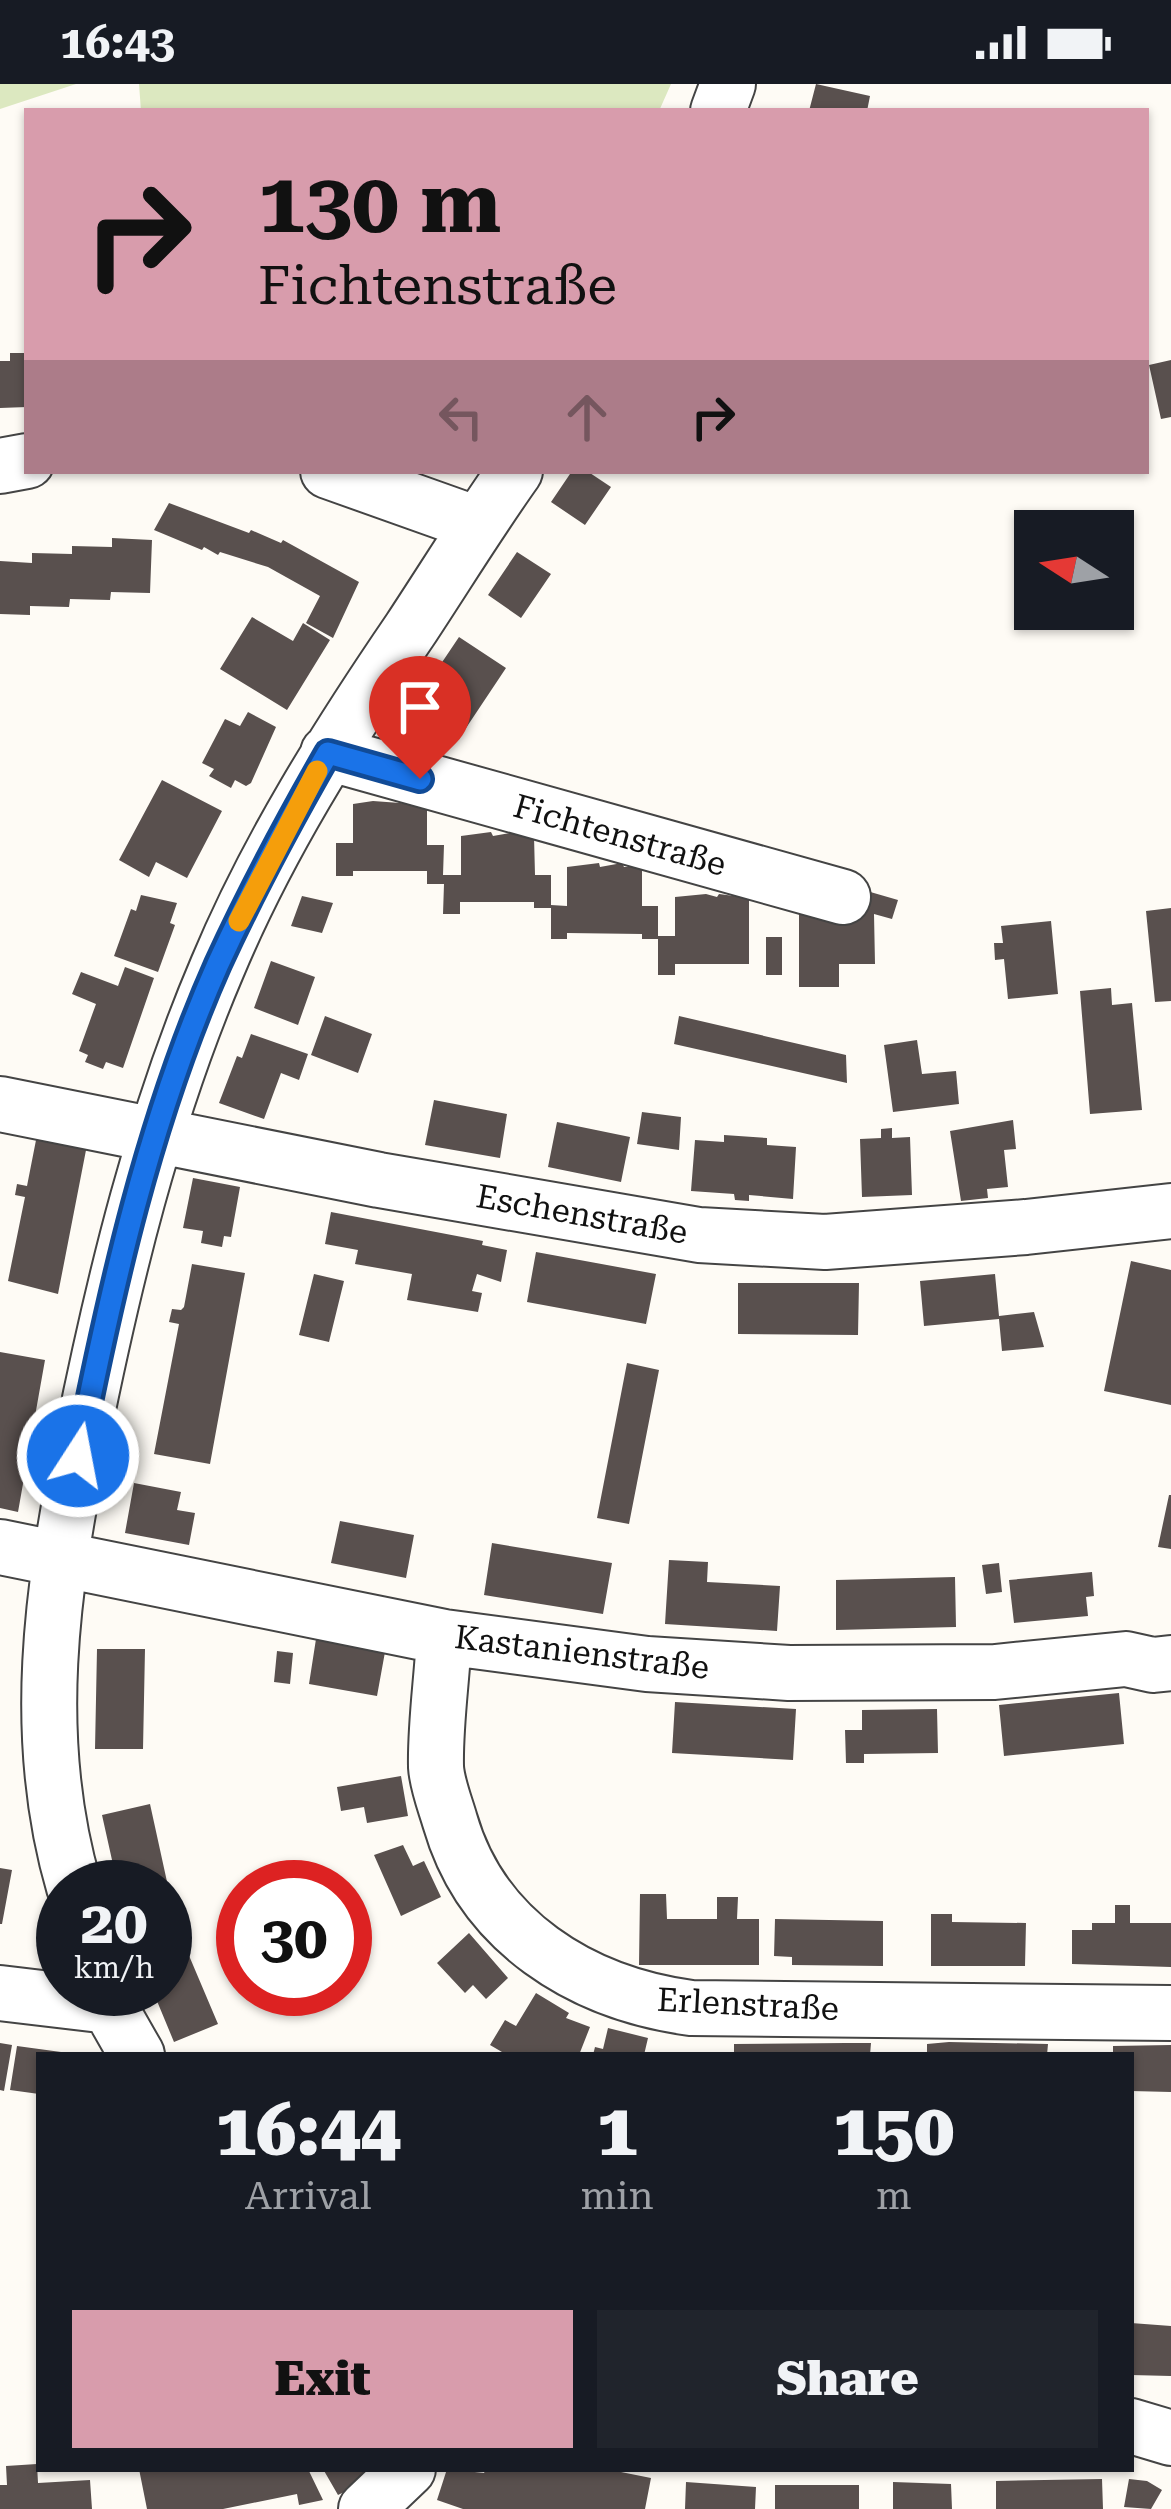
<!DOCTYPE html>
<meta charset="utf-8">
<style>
body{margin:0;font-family:"Roboto Serif",serif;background:#20242c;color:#f1f3f6;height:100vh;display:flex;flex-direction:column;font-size:45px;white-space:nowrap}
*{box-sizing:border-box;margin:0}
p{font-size:39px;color:#9ea1a6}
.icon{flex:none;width:66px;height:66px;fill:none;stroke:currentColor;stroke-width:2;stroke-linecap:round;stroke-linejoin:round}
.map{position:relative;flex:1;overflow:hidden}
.details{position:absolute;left:36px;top:1968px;width:1098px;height:420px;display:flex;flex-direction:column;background:#171b24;border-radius:0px;box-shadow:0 3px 9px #0004}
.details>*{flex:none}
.guide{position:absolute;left:24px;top:24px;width:1125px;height:366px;border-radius:0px;box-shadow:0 3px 9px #0004;background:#d89cac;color:#111;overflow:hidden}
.needle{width:78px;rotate:282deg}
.fabs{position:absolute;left:1014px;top:426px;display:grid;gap:24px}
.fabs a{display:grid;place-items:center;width:120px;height:120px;border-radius:0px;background:#171b24;box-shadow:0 3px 9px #0004;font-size:60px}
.speed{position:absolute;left:36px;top:1776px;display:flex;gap:24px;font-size:60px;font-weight:700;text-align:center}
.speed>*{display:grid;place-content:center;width:156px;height:156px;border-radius:50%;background:#171b24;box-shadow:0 3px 9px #0004;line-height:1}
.speed small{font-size:30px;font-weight:400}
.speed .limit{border:18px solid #d22;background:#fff;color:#111}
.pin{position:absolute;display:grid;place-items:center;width:102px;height:102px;color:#fff;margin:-123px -51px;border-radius:50% 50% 50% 0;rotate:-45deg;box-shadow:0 0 12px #0007}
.pin .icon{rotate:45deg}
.me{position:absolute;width:132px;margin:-66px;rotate:11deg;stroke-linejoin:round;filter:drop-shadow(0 0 9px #0008)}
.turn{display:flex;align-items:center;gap:42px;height:252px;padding:0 36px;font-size:54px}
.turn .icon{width:156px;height:156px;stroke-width:2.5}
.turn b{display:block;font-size:84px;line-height:102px}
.lanes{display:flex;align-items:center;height:114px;padding:0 36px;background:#0003;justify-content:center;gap:60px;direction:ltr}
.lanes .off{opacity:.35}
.eta{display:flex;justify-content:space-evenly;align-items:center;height:204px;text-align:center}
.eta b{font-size:72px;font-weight:800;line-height:84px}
.button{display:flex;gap:24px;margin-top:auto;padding:24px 36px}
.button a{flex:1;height:138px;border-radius:0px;background:#d89cac;color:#111;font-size:48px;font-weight:800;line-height:138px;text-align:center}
.button a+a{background:#20242c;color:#f1f3f6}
.status{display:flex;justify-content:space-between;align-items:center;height:84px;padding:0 60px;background:#171b24;direction:ltr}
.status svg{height:33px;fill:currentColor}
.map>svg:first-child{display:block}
.green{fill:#dce8c0}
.building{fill:#59504e}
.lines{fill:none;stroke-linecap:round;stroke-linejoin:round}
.minor-casing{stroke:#444;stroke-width:58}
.minor{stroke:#fff;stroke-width:54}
.route-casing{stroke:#114b97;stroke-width:30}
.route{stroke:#1a73e8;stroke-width:21}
.slow{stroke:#f59e0b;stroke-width:21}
.labels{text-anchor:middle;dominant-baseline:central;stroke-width:12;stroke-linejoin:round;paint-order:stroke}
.street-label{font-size:33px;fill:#111;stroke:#fff}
</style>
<div class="status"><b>16:43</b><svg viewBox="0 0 49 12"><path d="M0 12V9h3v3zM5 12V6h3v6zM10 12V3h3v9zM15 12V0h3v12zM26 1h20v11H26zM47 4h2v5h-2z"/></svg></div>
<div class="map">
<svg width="1171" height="2425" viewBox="0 0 1171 2425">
<rect width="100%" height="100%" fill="#fefbf5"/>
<path class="green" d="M 0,0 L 76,0 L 0,25 Z
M 139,0 L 671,0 L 659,27 L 141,27 Z"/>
<path class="building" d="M 816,0 L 870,12 L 867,27 L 809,27 Z
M 10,269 L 27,269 L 27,323 L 0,324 L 0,277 L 10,277 Z
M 1171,276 L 1171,333 L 1161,335 L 1149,281 Z
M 572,387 L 587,387 L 611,403 L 585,441 L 551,418 Z
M 169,419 L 249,449 L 251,446 L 281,459 L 283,456 L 359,498 L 333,554 L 306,539 L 320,512 L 268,483 L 220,468 L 218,471 L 204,463 L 202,466 L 154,446 Z
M 112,454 L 152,456 L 150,509 L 111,508 L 110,516 L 70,515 L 69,523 L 30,522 L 30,531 L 0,530 L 0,477 L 32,479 L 32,469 L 72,470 L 72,462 L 112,463 Z
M 517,468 L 551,490 L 521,534 L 488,511 Z
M 252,533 L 293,557 L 303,539 L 330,556 L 287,626 L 220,585 Z
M 459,553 L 506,584 L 458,656 L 410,626 Z
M 248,628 L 276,643 L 251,699 L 246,702 L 235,696 L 231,704 L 209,692 L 214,685 L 202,679 L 225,635 L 240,642 Z
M 162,696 L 222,727 L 187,794 L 156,778 L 149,793 L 119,776 Z
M 373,717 L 427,721 L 427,761 L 444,761 L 443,791 L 461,791 L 461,752 L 491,748 L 493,752 L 515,748 L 534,752 L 535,791 L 551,791 L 551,821 L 567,822 L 567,783 L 599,779 L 600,783 L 622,779 L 624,783 L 642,783 L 642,822 L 658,822 L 658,852 L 675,852 L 675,813 L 706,810 L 717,813 L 719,810 L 749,814 L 749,880 L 675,880 L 675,891 L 658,891 L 658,855 L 642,855 L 642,850 L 567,849 L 567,855 L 551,855 L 551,824 L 534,824 L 534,818 L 460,818 L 460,830 L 443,830 L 444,800 L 427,800 L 427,787 L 353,787 L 353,792 L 336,792 L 336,759 L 353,759 L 353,720 Z
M 860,805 L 898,816 L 892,835 L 874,830 L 875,880 L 839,880 L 839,903 L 799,903 L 799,829 L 853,829 Z
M 141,811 L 177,819 L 170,839 L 175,841 L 158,888 L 114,872 L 131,825 L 136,827 Z
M 302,812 L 333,819 L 322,849 L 291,842 Z
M 1171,824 L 1171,917 L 1155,918 L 1146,827 Z
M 1051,837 L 1058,910 L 1008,915 L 1004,875 L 995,876 L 994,859 L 1003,859 L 1001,842 Z
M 766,853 L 782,853 L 782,891 L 766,891 Z
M 271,877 L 315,893 L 298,941 L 254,924 Z
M 125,883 L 154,894 L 123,984 L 106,978 L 103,985 L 85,978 L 88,971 L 79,967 L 96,920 L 72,910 L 81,888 L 118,902 Z
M 1111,904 L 1112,921 L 1132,919 L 1142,1026 L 1090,1030 L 1080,907 Z
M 325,932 L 372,950 L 358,989 L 311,971 Z
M 679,932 L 846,971 L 847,999 L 674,960 Z
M 251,950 L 308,970 L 299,996 L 281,989 L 264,1035 L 219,1019 L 237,972 L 242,974 Z
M 917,956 L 922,990 L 956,987 L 959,1020 L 893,1028 L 884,961 Z
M 434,1016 L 507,1030 L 500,1074 L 425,1061 Z
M 642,1028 L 681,1033 L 679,1066 L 637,1060 Z
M 1013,1036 L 1016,1065 L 1004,1066 L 1008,1103 L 987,1105 L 988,1114 L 961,1117 L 950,1047 Z
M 557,1038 L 630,1053 L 621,1098 L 548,1083 Z
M 892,1044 L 892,1054 L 910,1053 L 912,1111 L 862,1113 L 860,1055 L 881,1054 L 881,1045 Z
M 37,1051 L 87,1061 L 58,1210 L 8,1197 L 25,1113 L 15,1111 L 17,1100 L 27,1102 Z
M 724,1051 L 767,1054 L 767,1061 L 796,1063 L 793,1115 L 749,1111 L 749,1117 L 735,1116 L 734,1110 L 691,1107 L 695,1056 L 724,1058 Z
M 193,1094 L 240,1103 L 231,1153 L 224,1152 L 222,1163 L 201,1159 L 203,1147 L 183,1144 Z
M 331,1128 L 483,1157 L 482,1161 L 507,1166 L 501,1198 L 477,1190 L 472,1207 L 482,1209 L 478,1228 L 407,1216 L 412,1190 L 355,1180 L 358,1166 L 325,1160 Z
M 536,1168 L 656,1190 L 646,1240 L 527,1218 Z
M 1131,1177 L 1171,1186 L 1171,1321 L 1104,1307 Z
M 192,1180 L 245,1189 L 210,1380 L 154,1370 L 179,1240 L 169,1238 L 172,1225 L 181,1226 L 184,1223 Z
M 314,1190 L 344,1197 L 329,1258 L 299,1251 Z
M 995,1190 L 999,1232 L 1034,1228 L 1044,1263 L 1002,1267 L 999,1235 L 924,1242 L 920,1197 Z
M 738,1199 L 859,1199 L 858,1251 L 738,1250 Z
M 0,1268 L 45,1276 L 18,1428 L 0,1424 Z
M 627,1279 L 659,1286 L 629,1440 L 597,1434 Z
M 134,1399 L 181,1408 L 177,1426 L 195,1429 L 189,1461 L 125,1449 Z
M 1169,1411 L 1171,1411 L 1171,1465 L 1158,1463 Z
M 340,1437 L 414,1451 L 406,1494 L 331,1479 Z
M 492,1459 L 612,1479 L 603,1530 L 484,1511 Z
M 669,1476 L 708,1478 L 707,1498 L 780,1502 L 777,1547 L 665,1540 Z
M 999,1479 L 1002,1508 L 986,1510 L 982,1481 Z
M 1092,1488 L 1094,1512 L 1086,1513 L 1088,1532 L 1014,1539 L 1009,1496 Z
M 955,1493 L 956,1543 L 836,1546 L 836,1496 Z
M 316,1555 L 385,1568 L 377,1612 L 309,1600 Z
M 97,1565 L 145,1565 L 143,1665 L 95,1665 Z
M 277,1567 L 293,1569 L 290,1600 L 274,1598 Z
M 1119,1609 L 1124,1660 L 1004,1672 L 999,1621 Z
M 675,1618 L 796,1625 L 793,1676 L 672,1669 Z
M 937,1625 L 938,1669 L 864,1670 L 864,1679 L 846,1679 L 845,1646 L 862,1646 L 862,1626 Z
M 401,1692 L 408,1732 L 367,1739 L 364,1723 L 341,1727 L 337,1703 Z
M 150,1720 L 171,1816 L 165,1817 L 165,1803 L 118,1803 L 102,1731 Z
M 403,1761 L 413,1782 L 424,1777 L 441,1813 L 401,1832 L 374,1771 Z
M 0,1784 L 12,1786 L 2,1840 L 0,1840 Z
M 640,1810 L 666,1810 L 667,1835 L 717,1835 L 717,1813 L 738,1813 L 737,1835 L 759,1835 L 759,1881 L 639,1881 Z
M 1115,1821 L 1130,1821 L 1130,1839 L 1171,1839 L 1171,1883 L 1072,1880 L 1072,1846 L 1092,1846 L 1092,1839 L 1115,1839 Z
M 931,1830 L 952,1830 L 952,1838 L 1026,1839 L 1025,1882 L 931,1882 Z
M 775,1835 L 883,1837 L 883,1882 L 792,1881 L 792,1873 L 774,1872 Z
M 179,1848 L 218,1940 L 174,1958 L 152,1905 L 165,1905 L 165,1854 Z
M 469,1849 L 508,1894 L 486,1915 L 473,1901 L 465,1909 L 437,1879 Z
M 536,1909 L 569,1929 L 566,1934 L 590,1943 L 579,1971 L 500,1971 L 502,1968 L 490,1961 L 505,1936 L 516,1942 Z
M 608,1944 L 648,1954 L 644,1971 L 593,1971 L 595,1963 L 603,1965 Z
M 949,1958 L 1048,1960 L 1047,1971 L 927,1971 L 927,1960 Z
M 0,1959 L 12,1961 L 4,2007 L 0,2006 Z
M 846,1959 L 871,1959 L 870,1971 L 734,1971 L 734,1960 Z
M 1171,1961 L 1171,2008 L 1131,2007 L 1131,1971 L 1113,1971 L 1113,1962 Z
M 17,1962 L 61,1968 L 39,1971 L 39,2010 L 10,2006 Z
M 1131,2239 L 1171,2242 L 1171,2292 L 1131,2291 Z
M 37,2380 L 38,2399 L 90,2396 L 92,2425 L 0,2425 L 0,2401 L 7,2401 L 6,2382 Z
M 139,2385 L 308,2385 L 323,2416 L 299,2421 L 297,2410 L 223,2425 L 147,2425 Z
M 323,2385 L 372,2385 L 356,2402 L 338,2411 Z
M 447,2385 L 484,2389 L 486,2385 L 606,2385 L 651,2394 L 645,2425 L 463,2425 L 437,2416 Z
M 1102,2395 L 1103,2425 L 996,2425 L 996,2397 Z
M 1129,2395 L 1147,2397 L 1162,2406 L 1151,2425 L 1124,2423 Z
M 686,2398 L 756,2403 L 755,2425 L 685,2425 Z
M 893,2398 L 951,2400 L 952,2425 L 893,2425 Z
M 775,2401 L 859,2401 L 859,2425 L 775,2425 Z"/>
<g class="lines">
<defs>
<path id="minor" d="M 718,27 L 728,0
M 0,382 L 27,377
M 328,387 L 477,440
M 328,669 L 843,813
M 0,1020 L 379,1096 L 699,1151 L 825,1158 L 1026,1143 L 1171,1127
M 0,1463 L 444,1553 L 647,1580 L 789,1589 L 995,1588 L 1126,1575 L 1153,1581 L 1171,1579
M 444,1553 C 442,1596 435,1640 436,1683 C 437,1700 445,1720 450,1737 C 482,1848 581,1909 691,1924 L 1171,1929
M 74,1803 C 30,1653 52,1504 82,1354 C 114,1195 153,1034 217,884 C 267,764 337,653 410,546 C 445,493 478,439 515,387
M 104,1905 L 109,1922 L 137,1971
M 0,1909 L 109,1922
M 1131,2342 L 1171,2354
M 366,2425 L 408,2385"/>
</defs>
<use href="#minor" class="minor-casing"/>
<use href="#minor" class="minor"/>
</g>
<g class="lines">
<defs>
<path id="route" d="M 78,1372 C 111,1206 149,1035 218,880 C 251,808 289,737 328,669 L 420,695"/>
</defs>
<use href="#route" class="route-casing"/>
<use href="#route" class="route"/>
<path class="slow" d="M 239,837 L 317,687"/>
</g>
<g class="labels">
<g class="street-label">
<text transform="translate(620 751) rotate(16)">Fichtenstraße</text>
<text transform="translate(582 1130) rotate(10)">Eschenstraße</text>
<text transform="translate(582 1568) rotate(7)">Kastanienstraße</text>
<text transform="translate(748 1920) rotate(3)">Erlenstraße</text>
</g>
</g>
</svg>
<div class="fabs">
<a><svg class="needle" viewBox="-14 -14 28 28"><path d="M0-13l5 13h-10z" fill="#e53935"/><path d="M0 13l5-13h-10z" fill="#9ea1a6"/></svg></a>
</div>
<div class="speed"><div>20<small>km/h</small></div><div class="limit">30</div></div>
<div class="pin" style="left:420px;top:695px;background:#d93025"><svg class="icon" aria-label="arrive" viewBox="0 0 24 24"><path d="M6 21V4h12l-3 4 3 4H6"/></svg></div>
<svg class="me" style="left:78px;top:1372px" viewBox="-20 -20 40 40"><circle r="17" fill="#1a73e8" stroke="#fff" stroke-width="3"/><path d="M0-11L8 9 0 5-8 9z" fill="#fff"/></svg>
<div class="guide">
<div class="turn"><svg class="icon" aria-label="right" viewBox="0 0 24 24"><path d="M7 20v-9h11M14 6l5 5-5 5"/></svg><div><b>130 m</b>Fichtenstraße</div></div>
<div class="lanes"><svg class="icon off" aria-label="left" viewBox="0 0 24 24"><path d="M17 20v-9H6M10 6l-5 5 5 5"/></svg><svg class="icon off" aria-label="ahead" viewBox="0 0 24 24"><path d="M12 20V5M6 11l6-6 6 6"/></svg><svg class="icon" aria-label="right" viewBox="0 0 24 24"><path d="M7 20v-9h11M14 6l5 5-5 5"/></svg></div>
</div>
<section class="details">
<div class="eta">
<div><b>16:44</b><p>Arrival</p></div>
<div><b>1</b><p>min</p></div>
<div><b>150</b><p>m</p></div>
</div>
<div class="button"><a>Exit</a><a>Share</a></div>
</section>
</div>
